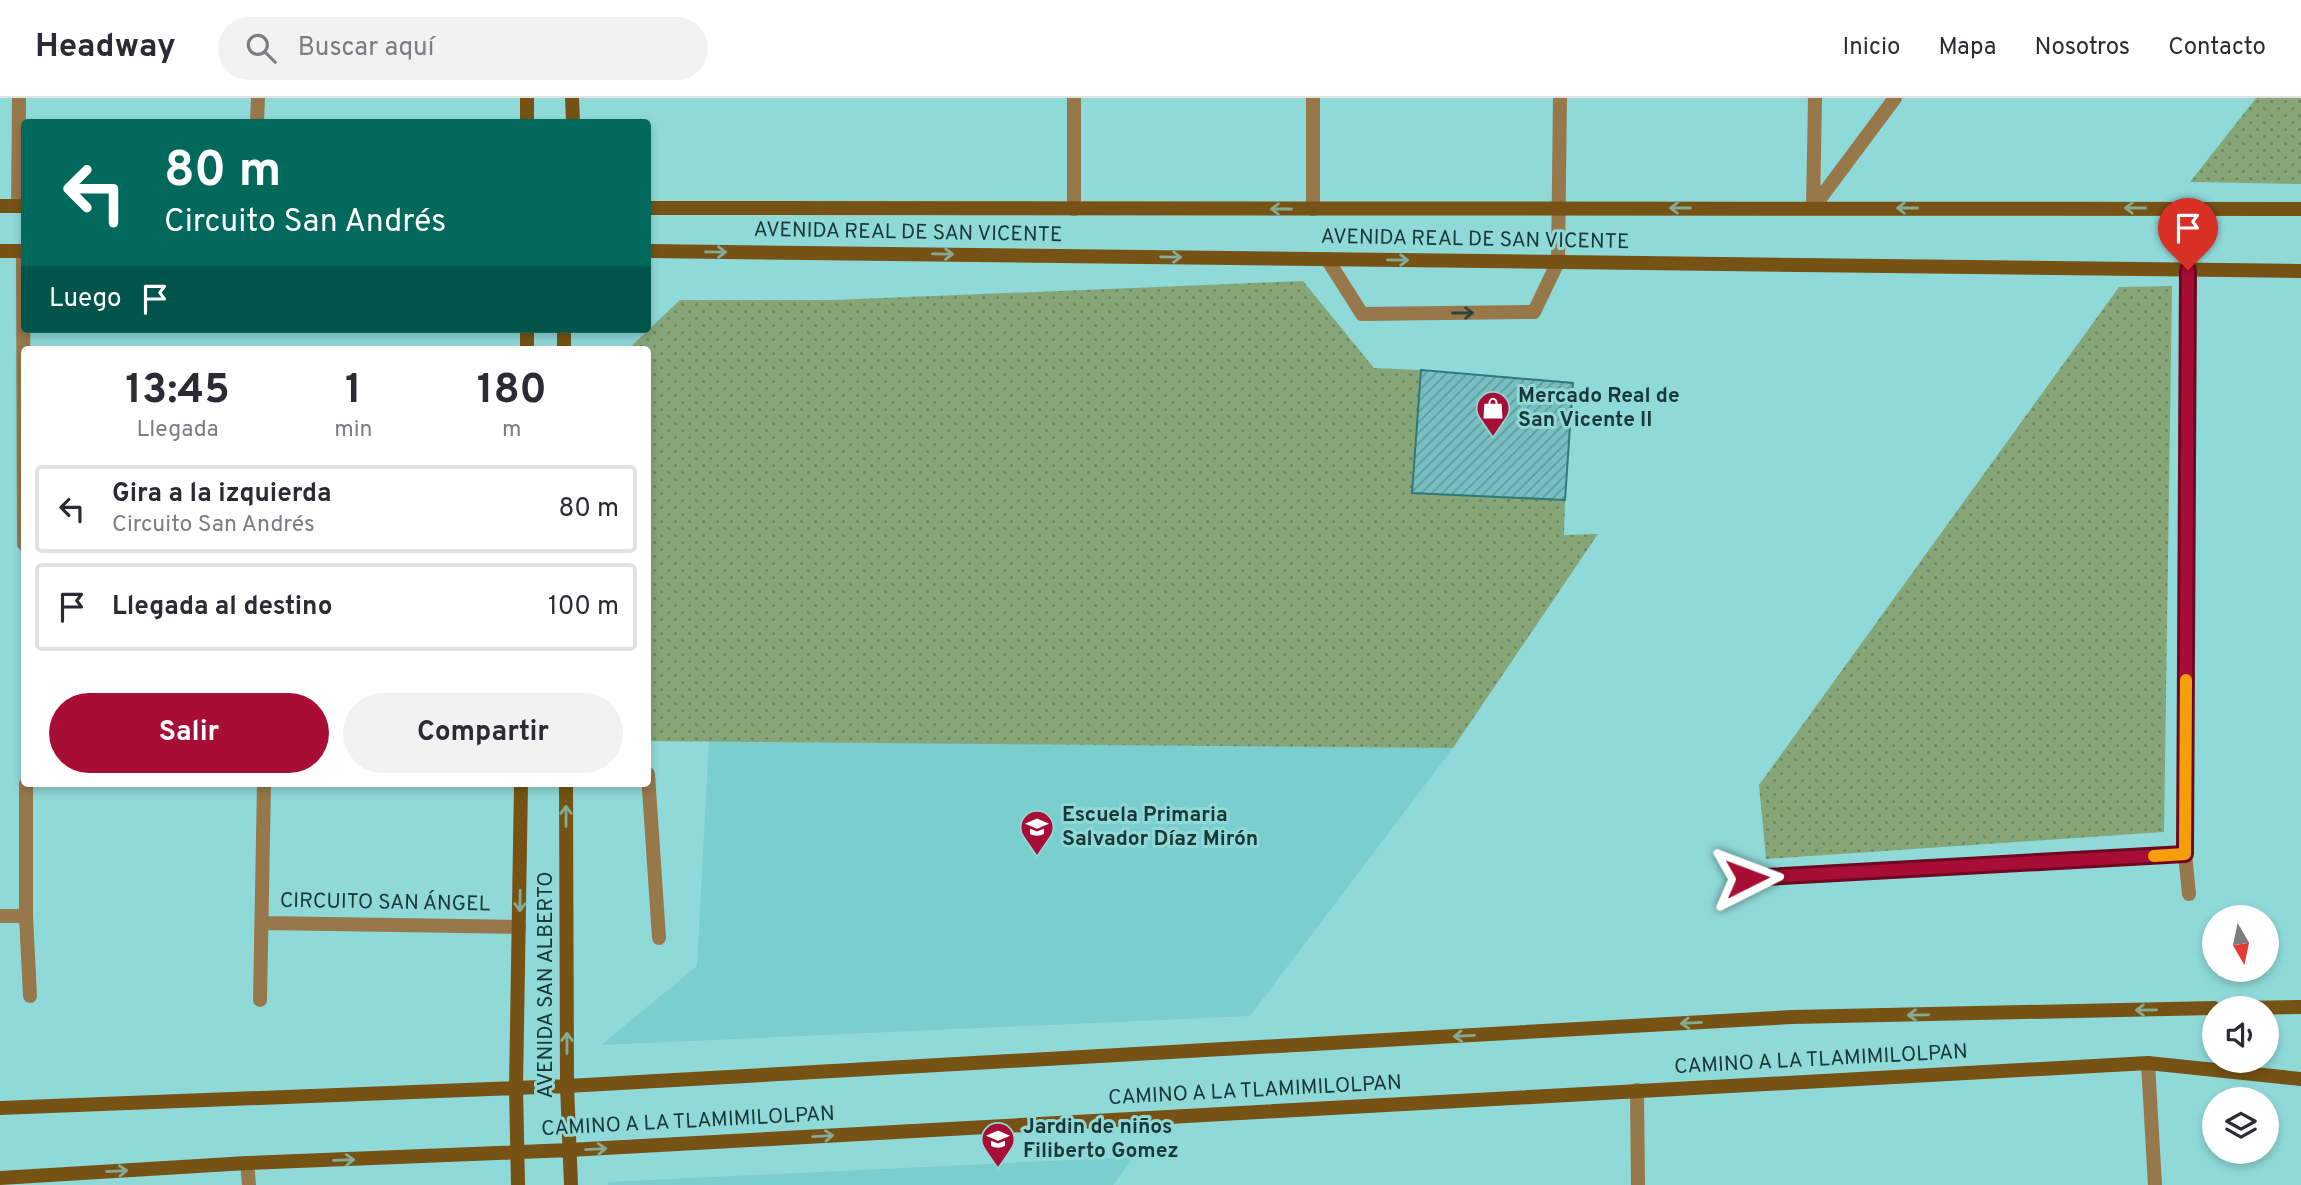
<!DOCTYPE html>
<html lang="es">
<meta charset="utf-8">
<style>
body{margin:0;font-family:Overpass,sans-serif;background:#f2f2f3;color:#2b2b33;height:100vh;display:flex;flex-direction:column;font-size:26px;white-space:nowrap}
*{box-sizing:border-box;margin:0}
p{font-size:23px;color:#7c7c81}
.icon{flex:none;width:38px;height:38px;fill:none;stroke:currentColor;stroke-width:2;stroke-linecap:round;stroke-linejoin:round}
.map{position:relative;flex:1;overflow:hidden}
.details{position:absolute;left:21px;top:248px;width:630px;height:441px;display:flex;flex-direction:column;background:#fff;border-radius:7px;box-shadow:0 4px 10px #0003}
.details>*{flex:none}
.guide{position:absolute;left:21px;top:21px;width:630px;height:214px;border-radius:7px;box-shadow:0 4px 10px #0003;background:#00695c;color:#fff;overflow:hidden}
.needle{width:46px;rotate:171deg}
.controls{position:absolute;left:2202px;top:807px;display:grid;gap:14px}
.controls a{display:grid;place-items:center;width:77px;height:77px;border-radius:50%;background:#fff;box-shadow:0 4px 10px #0003;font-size:35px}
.pin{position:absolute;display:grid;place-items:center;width:60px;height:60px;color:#fff;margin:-72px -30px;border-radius:50% 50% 50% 0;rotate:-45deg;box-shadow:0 0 7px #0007}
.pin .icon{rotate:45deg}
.me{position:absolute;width:77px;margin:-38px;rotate:87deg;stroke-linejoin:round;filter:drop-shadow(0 0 5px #0008)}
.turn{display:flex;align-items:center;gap:24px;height:147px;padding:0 28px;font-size:32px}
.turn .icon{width:91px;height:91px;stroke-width:2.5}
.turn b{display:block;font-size:49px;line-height:60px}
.then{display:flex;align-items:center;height:66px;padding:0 28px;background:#0003;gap:14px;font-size:26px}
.eta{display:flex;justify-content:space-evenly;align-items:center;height:119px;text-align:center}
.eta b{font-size:42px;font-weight:700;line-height:49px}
.primary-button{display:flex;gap:14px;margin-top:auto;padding:14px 28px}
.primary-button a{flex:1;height:80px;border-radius:42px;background:#a70d35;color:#fff;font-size:28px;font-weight:700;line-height:80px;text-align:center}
.primary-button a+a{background:#f2f2f3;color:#2b2b33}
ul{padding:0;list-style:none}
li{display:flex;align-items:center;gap:21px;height:88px;margin:0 14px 10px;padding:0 14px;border:4px solid #e1e1e2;border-radius:7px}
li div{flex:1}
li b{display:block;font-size:26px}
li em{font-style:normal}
header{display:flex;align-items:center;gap:42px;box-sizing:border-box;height:98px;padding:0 35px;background:#fff;border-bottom:2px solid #e1e1e2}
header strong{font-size:33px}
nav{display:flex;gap:38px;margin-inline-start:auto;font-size:24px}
.search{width:490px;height:63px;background:#f2f2f3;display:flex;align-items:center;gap:18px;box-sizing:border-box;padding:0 24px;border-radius:38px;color:#7c7c81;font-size:26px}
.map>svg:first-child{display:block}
.built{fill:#7bcece}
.park{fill:url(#park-dots)}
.building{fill:url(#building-hatch);stroke:#2f797a;stroke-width:2}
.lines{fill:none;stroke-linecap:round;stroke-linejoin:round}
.lane{stroke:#97784b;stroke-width:14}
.street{stroke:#97784b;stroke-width:14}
.secondary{stroke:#765314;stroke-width:14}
.oneway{stroke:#87aa94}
.oneway2{stroke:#2d423b}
.route-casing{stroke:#6d0822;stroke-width:18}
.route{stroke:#a70d35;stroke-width:12}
.slow{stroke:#f59e0b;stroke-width:12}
.labels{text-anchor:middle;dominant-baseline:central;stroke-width:6;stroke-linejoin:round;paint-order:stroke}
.street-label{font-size:21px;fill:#1a3838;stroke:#90d9d9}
.poi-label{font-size:21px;font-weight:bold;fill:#1a3838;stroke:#90d9d9;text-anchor:start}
</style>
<header>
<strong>Headway</strong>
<div class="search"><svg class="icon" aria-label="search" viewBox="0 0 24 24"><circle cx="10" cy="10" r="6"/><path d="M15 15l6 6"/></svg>Buscar aquí</div>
<nav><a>Inicio</a><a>Mapa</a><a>Nosotros</a><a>Contacto</a></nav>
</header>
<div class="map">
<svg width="2301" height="1087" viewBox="0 0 2301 1087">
<defs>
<pattern id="park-dots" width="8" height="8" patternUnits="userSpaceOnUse" patternTransform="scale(1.75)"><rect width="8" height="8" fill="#86a678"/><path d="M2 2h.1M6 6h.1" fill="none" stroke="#6d8863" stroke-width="1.8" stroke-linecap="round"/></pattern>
<pattern id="building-hatch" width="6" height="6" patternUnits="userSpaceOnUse" patternTransform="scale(1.75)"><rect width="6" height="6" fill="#77bfc0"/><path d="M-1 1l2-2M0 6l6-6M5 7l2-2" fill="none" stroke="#619c9d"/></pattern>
</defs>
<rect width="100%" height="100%" fill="#90d9d9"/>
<path class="built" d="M 709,642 L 832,644 L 1453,650 L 1250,918 L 601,947 L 697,868 Z
M 1134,1059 L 1113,1087 L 608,1087 L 608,1084 Z"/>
<path class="park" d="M 2256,0 L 2301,0 L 2301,86 L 2190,84 Z
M 1303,183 L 1374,270 L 1421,272 L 1413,395 L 1565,402 L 1564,437 L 1598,436 L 1453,650 L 648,643 L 648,252 L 627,252 L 680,202 L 834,202 Z
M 2172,188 L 2164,734 L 1766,761 L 1759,687 L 2119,189 Z"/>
<path class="building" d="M 1421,272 L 1573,285 L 1565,402 L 1412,395 Z"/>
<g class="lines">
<path class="lane" d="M 1327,161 L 1362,216 L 1534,214 L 1558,164
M 648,676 L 659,840"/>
<path class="street" d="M 257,24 L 258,0
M 18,108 L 19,0
M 1813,110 L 1895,0
M 1813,110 L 1815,0
M 1074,111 L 1074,0
M 1313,111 L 1313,0
M 23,153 L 24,446
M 1558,164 L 1560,0
M 2188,172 L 2185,756 L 2189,796
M 26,686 L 26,818 L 30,898
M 1747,780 L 2185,756
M 0,818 L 26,818
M 263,825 L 519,829
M 260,902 L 264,686
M 2148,965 L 2155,1087
M 1637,992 L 1638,1087
M 247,1065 L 249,1087"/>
<path class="secondary" d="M 527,0 L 527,24
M 572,0 L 573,24
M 0,108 L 24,108
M 648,110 L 2301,111
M 0,153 L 24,153
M 648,153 L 2301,173
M 564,231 L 564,252
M 527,252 L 527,231
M 566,686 L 567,988 L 571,1087
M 2237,910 L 2301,909
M 0,1010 L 567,988 L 1792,919 L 2214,910
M 0,1080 L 247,1065 L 569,1052 L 2148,965 L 2301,981
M 518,1087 L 516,989 L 521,686"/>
</g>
<defs><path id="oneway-shaft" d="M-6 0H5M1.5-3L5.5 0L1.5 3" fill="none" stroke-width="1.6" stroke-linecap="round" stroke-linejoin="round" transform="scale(1.75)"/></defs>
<g class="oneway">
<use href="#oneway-shaft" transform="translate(1680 110) rotate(180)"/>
<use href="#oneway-shaft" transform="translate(1907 110) rotate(-180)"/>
<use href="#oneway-shaft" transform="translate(2135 110) rotate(-180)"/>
<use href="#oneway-shaft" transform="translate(1281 111) rotate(180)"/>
<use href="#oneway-shaft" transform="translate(716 154) rotate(1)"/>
<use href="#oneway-shaft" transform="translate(943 156) rotate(1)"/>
<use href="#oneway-shaft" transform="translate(1171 159) rotate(1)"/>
<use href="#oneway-shaft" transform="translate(1398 162) rotate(1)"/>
<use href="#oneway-shaft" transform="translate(566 718) rotate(-90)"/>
<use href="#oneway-shaft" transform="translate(520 803) rotate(91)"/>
<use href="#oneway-shaft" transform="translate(2146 912) rotate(179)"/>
<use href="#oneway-shaft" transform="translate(1918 917) rotate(179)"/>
<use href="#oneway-shaft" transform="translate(1691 925) rotate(177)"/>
<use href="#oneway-shaft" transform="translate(1464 938) rotate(177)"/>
<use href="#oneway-shaft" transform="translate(567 945) rotate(-90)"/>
<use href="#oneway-shaft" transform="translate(823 1038) rotate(-3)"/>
<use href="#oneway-shaft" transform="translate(596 1051) rotate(-3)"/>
<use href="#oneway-shaft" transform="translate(344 1062) rotate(-2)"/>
<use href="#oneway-shaft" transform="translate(117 1073) rotate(-3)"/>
</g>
<use class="oneway2" href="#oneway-shaft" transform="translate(1463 215)"/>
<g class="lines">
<defs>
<path id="route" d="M 1747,780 L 2185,756 L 2188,172"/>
</defs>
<use href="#route" class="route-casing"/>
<use href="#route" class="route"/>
<path class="slow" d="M 2154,758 L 2185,756 L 2186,582"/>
</g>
<defs>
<symbol id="shop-pin" viewBox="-11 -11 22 30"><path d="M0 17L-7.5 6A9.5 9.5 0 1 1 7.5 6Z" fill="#a70d35" stroke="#90d9d9"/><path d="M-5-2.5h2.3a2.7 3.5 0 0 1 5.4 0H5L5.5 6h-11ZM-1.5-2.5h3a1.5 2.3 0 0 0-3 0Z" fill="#fff"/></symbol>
<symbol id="school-pin" viewBox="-11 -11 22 30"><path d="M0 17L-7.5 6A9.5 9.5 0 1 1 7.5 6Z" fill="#a70d35" stroke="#90d9d9"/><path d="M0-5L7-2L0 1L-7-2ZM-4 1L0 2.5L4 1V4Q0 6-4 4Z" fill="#fff"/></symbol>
</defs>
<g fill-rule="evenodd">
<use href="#shop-pin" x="1474" y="291" width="38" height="52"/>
<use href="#school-pin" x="1018" y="710" width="38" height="52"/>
<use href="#school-pin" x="979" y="1022" width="38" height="52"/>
</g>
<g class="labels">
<g class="street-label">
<text transform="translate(908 135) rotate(1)">AVENIDA REAL DE SAN VICENTE</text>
<text transform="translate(1475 142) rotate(1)">AVENIDA REAL DE SAN VICENTE</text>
<text transform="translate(385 805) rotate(1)">CIRCUITO SAN ÁNGEL</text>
<text transform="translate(546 887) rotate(-90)">AVENIDA SAN ALBERTO</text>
<text transform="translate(1821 962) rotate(-3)">CAMINO A LA TLAMIMILOLPAN</text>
<text transform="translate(1255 993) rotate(-3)">CAMINO A LA TLAMIMILOLPAN</text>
<text transform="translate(688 1024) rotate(-3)">CAMINO A LA TLAMIMILOLPAN</text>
</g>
<g class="poi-label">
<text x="1518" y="298">Mercado Real de<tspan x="1518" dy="24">San Vicente II</tspan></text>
<text x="1062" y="717">Escuela Primaria<tspan x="1062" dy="24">Salvador Díaz Mirón</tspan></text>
<text x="1023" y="1029">Jardin de niños<tspan x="1023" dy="24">Filiberto Gomez</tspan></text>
</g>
</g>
</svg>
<div class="controls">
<a><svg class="needle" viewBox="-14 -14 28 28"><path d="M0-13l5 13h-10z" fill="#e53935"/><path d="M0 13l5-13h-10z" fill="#7c7c81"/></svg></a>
<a><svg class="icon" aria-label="sound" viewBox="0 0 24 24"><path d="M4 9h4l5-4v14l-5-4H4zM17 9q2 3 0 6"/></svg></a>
<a><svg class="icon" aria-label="layers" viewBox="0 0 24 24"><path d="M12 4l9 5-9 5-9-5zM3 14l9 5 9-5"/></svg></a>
</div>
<div class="pin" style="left:2188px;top:172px;background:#d93025"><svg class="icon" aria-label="arrive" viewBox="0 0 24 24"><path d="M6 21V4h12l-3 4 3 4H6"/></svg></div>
<svg class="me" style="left:1747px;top:780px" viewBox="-20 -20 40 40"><path d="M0-17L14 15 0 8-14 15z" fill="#a70d35" stroke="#fff" stroke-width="4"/></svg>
<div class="guide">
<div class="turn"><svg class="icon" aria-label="left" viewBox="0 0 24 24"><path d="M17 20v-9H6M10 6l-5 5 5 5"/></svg><div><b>80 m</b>Circuito San Andrés</div></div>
<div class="then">Luego<svg class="icon" aria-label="arrive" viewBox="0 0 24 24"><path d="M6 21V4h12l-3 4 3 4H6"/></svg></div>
</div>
<section class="details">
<div class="eta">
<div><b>13:45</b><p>Llegada</p></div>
<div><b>1</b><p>min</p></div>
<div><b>180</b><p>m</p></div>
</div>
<ul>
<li><svg class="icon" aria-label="left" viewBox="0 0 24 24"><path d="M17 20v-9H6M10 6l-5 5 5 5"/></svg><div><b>Gira a la izquierda</b><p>Circuito San Andrés</p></div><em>80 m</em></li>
<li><svg class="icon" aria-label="arrive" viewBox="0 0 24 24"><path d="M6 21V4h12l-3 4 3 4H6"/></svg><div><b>Llegada al destino</b></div><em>100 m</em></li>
</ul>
<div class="primary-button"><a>Salir</a><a>Compartir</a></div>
</section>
</div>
